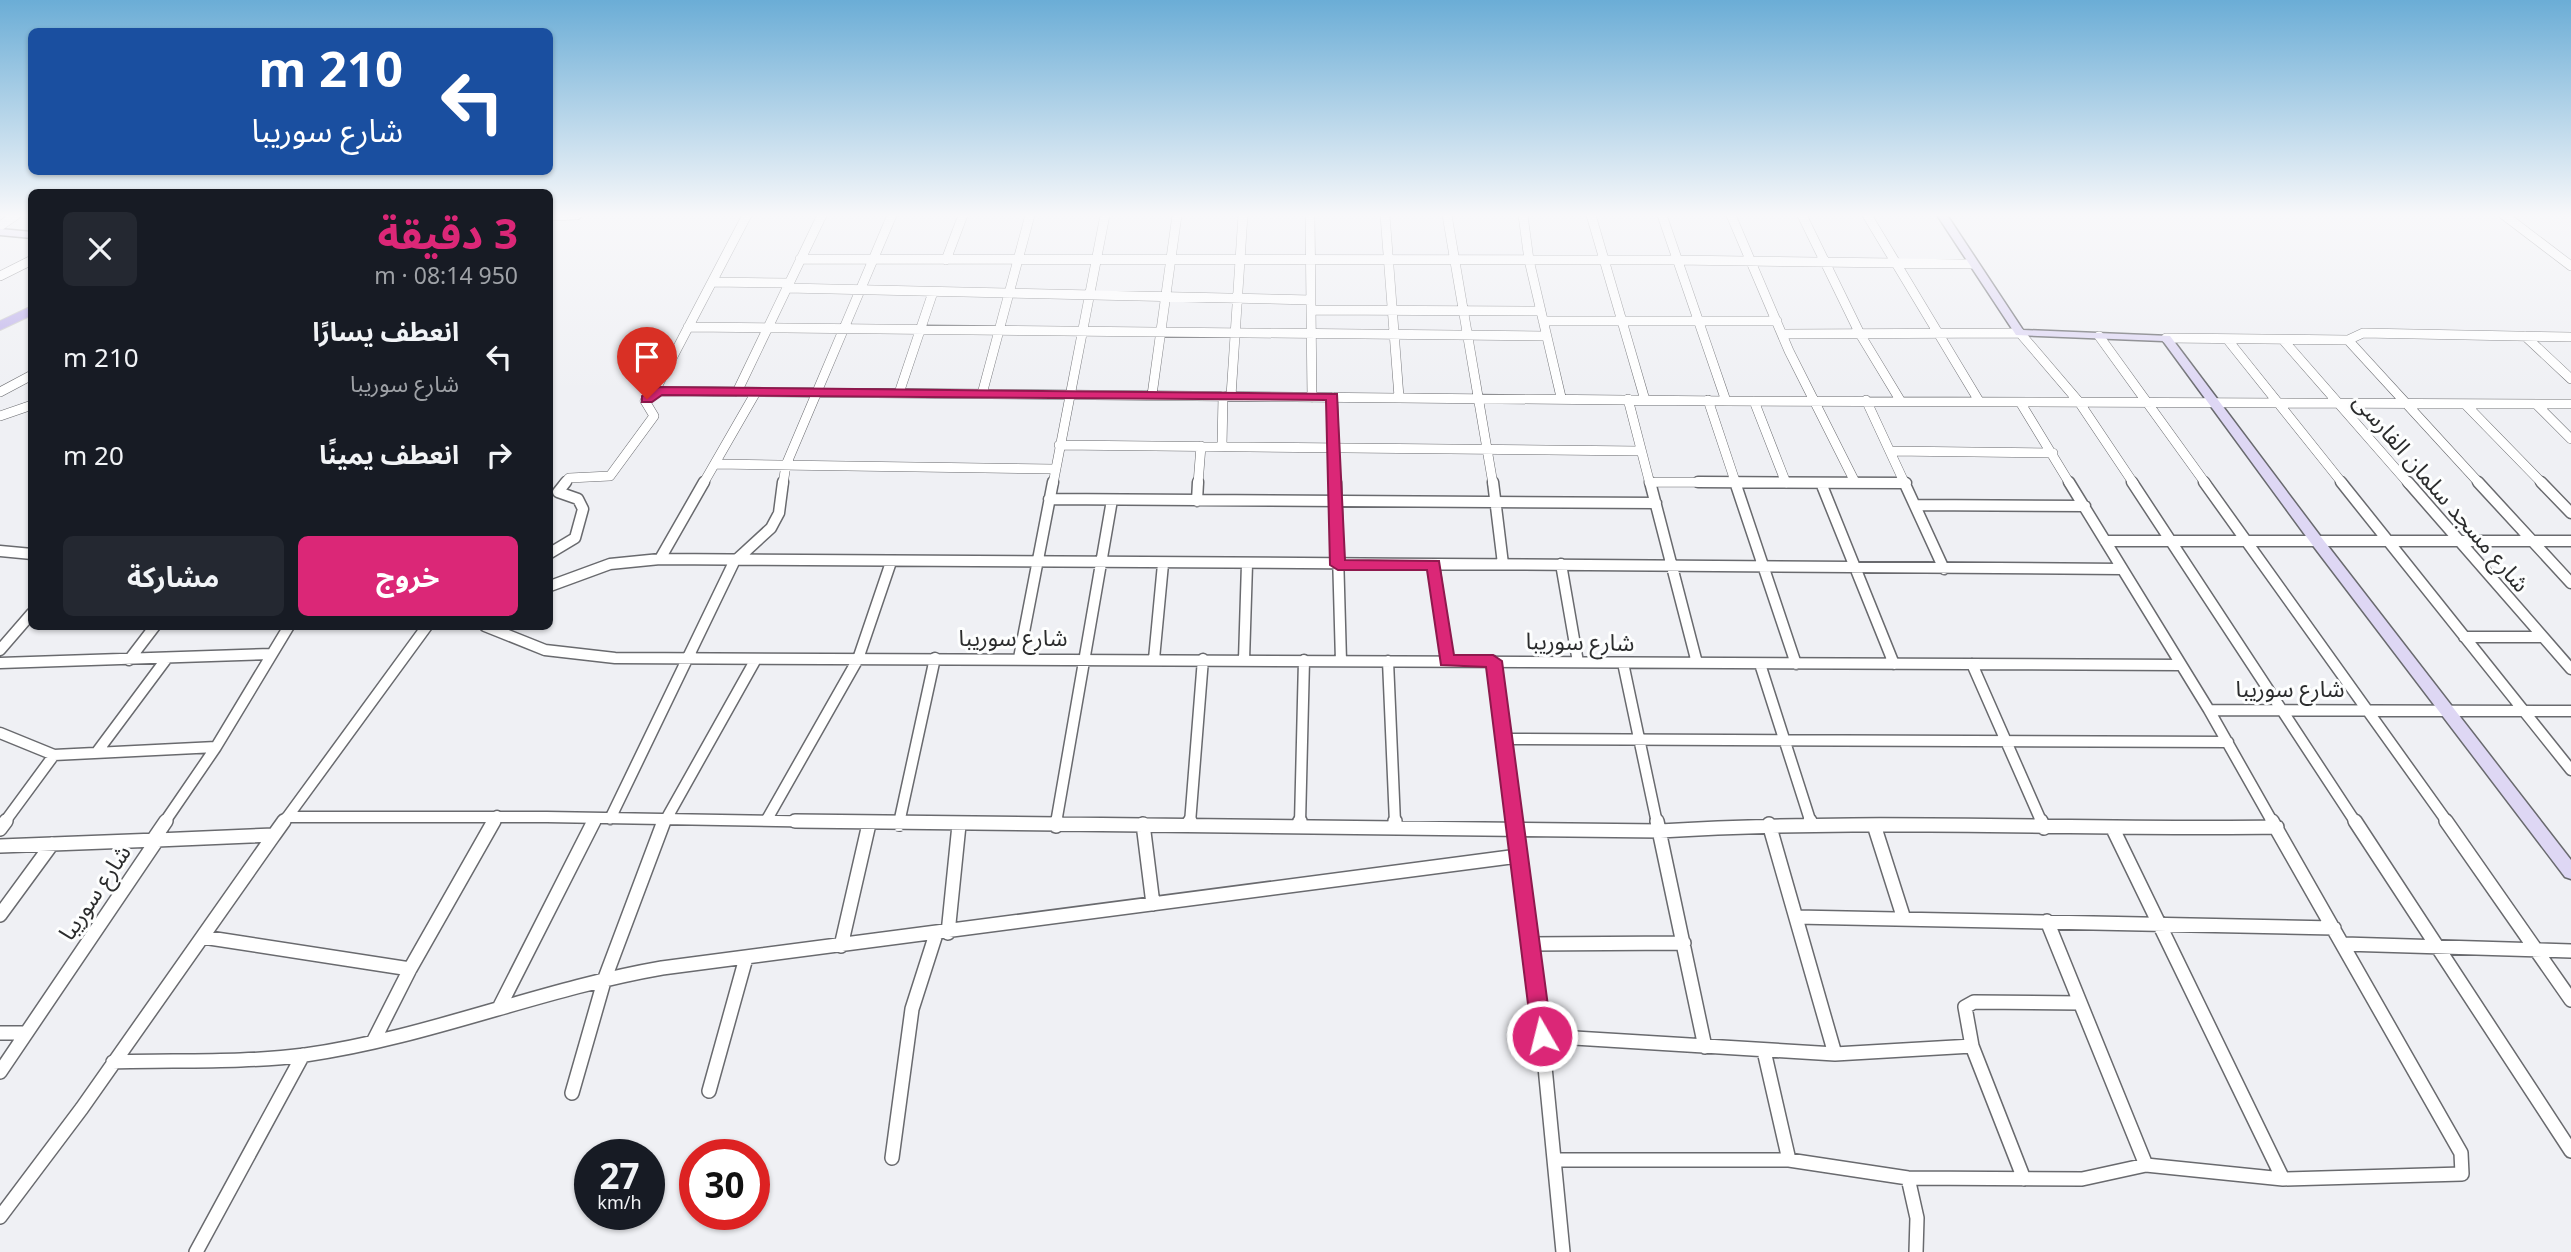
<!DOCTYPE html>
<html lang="ar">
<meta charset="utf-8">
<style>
body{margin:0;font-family:"Noto Sans","Noto Sans Arabic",sans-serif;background:#242831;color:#f1f3f6;direction:rtl;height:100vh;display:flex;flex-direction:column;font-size:26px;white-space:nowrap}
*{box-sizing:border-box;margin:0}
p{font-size:23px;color:#9ea1a6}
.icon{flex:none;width:38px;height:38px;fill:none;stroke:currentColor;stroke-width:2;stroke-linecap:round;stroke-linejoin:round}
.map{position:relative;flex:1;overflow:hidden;direction:ltr}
.drawer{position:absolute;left:28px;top:189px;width:525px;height:441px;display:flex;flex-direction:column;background:#171b24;border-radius:10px;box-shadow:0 2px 5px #0004;direction:rtl}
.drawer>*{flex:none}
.hud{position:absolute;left:28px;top:28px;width:525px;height:147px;border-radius:10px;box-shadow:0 2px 5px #0004;direction:rtl;background:#1a4fa0;color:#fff;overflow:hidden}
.speed{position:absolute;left:574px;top:1139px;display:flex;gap:14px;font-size:35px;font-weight:700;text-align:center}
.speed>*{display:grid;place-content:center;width:91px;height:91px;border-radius:50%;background:#171b24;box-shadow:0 2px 5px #0004;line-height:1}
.speed small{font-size:18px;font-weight:400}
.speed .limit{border:10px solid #d22;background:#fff;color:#111}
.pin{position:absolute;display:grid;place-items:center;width:60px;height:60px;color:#fff;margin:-72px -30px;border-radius:50% 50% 50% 0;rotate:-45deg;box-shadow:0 0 7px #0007}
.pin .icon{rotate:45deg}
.me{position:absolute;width:77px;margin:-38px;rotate:352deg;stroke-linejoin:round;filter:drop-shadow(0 0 5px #0008)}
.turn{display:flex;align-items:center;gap:24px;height:147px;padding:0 35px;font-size:32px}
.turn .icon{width:91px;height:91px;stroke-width:2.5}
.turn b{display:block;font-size:49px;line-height:60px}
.round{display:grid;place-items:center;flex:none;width:74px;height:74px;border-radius:10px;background:#242831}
.headline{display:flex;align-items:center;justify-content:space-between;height:119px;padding:0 35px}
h1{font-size:42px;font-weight:700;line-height:52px;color:#db2777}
.button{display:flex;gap:14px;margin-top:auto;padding:14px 35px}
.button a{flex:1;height:80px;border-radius:10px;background:#db2777;color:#fff;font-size:28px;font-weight:700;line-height:80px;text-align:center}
.button a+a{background:#242831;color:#f1f3f6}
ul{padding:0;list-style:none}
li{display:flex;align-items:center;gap:21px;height:98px;padding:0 35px}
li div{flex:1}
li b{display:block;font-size:26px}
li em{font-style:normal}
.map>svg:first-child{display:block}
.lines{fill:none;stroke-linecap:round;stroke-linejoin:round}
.street-far2-casing{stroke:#696a6e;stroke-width:10}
.street-far1-casing{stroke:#696a6e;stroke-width:13}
.street-casing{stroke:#696a6e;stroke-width:16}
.secondary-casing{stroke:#696a6e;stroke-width:3}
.primary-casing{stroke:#cccccd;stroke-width:2}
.street-far2{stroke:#fff;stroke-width:9}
.street-far1{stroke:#fff;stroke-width:10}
.street{stroke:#fff;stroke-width:13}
.secondary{fill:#ded7f4;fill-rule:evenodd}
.primary{fill:#bcafea;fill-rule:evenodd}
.route{fill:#db2777;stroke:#8e194d;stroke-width:2}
.labels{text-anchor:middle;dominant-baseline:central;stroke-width:6;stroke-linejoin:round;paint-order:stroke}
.street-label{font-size:23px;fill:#2b2c2d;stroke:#fdfefe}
</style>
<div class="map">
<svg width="2571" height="1252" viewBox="0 0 2571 1252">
<rect width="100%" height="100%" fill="#eff0f4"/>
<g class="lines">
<defs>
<path id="street-far2" d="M 1310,215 L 1312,398
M 1385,215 L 1399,397
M 1447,215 L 1493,484
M 1523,215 L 1529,260 L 1561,397
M 1591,215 L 1645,400
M 1662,215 L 1726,401
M 1731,215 L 1789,351 L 1855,482
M 1802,215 L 1860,334 L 1900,400
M 1867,215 L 1979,401
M 2504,215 L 2571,266
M 550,216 L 577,215
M 0,226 L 16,215
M 800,259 L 1676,260 L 1972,264
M 946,260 L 963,215
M 0,276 L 32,260
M 712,282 L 789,283
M 787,288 L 1311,300
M 1312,310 L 1541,311
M 1543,321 L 1777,321
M 688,327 L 1545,336
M 1783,334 L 2020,333 L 2079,402 L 2134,484
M 2099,336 L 2206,484
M 2525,336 L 2571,379
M 2166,338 L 2348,340 L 2363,333 L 2571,337
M 2227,339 L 2343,484
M 2348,340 L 2480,484
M 2284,341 L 2409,484
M 659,391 L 657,387 L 747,215
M 0,392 L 32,375
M 737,392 L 822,215
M 899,393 L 933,292
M 982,394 L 1030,215
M 1152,395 L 1177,215
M 1231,396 L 1243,215
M 1333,397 L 1336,484
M 1628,399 L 1650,484
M 1708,400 L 1736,484
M 1866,400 L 1905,484
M 1754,401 L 1786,483
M 2020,402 L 2070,484
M 2465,404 L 2543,484
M 2536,404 L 2571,439
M 0,416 L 32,405
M 1059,445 L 1640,451
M 1222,446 L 1223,396
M 1891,451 L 2053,453
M 716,464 L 1054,469
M 1649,482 L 1906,483
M 564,484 L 569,478 L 610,476 L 654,416 L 645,401 L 659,391 L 1726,401 L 2571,404
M 703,484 L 756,392
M 783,484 L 786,465 L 892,215
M 1053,484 L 1105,215
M 1198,484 L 1201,446"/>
<path id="street-far1" d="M 1336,482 L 1341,661
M 1493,482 L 1503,564
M 1650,482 L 1697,663
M 1698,482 L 1906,483
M 1735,482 L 1796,664
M 1904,482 L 1944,569
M 2069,482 L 2209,710 L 2273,823
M 2132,482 L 2356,823
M 2204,482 L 2448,823
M 2341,482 L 2571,770
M 2408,482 L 2571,669
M 2478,482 L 2571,583
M 2541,482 L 2571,513
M 1821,483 L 1894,664
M 1049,499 L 1656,503
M 1197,501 L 1198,482
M 1915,505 L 2085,506
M 2105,541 L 2571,541
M 0,551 L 32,554
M 550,553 L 575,538 L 583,509 L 578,499 L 558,492 L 566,482
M 660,559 L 704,482
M 1561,564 L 1578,662
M 1434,565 L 1447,661
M 550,586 L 610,564 L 660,559 C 1147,564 1635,563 2122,569
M 485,626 L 545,650 L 615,658 L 2181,665
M 2464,637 L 2543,637
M 0,650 L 32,613
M 1019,658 L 1053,482
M 1154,659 L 1163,564
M 129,660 L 155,626
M 1244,660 L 1247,564
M 1388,661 L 1395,823
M 1493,661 L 1514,823
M 0,663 L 272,654
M 1623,663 L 1657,823
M 1760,664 L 1811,823
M 1972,664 L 2042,823
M 2209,710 L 2571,711
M 0,733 L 54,755 L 216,747
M 1504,739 L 2228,742
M 97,752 L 167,658
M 287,817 L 547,817 L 894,823
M 610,819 L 734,562 L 771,528 L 779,513 L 783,482
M 766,821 L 858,659 L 891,562
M 4,823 L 54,755
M 164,823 L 216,747 L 289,626
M 283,823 L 427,626
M 493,823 L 497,816
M 593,823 L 596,818
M 664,823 L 756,659
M 899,823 L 935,658
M 1056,823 L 1112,500
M 1190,823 L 1203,659
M 1300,823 L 1304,660"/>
<path id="street" d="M 795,821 L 1660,831 C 1865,818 2071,830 2277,827
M 1395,821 L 1395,828
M 1514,821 L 1542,1036 L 1563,1252
M 1657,821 L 1705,1047
M 1810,821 L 1811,824
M 2041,821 L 2044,828
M 2355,821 L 2571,1151
M 2446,821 L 2571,1000
M 899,824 L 900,821
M 1143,824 L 1153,904
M 1190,824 L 1190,821
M 1769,824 L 1835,1054
M 1874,825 L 1904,919
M 1056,826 L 1057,821
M 1300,826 L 1300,821
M 0,829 L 6,821
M 2113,829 L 2283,1179
M 153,840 L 166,821
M 0,846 L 157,840
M 0,915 L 52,844
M 1796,917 L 2334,928
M 2047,921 L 2146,1165
M 948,933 L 959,825
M 203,937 L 410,969
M 1529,944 L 1684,943
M 2344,944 L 2571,951
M 841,946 L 869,824
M 500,1006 L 594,821
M 0,1033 L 25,1033
M 1542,1036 L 1835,1054 L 1972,1046
M 373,1042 L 410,969 L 494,821
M 1764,1051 L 1789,1160
M 113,1062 C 174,1060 246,1063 305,1055 C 426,1038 541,989 662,968 L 1518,856
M 0,1072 L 157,840 L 274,835 L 284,821
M 709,1091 L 746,958
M 572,1093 L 605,978 L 664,821
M 892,1158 L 912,1009 L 936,934
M 1555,1160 L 1789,1160 L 1908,1178 L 2082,1179 L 2146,1165 L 2283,1179 L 2462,1174 L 2461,1153 L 2272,821
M 1908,1178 L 1917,1218 L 1916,1252
M 2024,1179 L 1972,1046 L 1965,1007 L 1974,1002 L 2080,1003
M 0,1217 L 82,1108 L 274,835
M 196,1252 L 303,1055"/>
<path id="secondary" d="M 1937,215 L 1947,215 L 2023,330 L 2170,336 L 2321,537 L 2571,860 L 2571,879 L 2565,877 L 2311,543 L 2163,341 L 2016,335 Z
M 0,229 L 32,232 L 32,238 L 0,235 Z"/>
<path id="primary" d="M 32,306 L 32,315 L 0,330 L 0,321 Z"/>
</defs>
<use href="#street-far2" class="street-far2-casing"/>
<use href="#street-far1" class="street-far1-casing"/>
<use href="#street" class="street-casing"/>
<use href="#secondary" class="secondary-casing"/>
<use href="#primary" class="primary-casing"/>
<use href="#street-far2" class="street-far2"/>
<use href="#street-far1" class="street-far1"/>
<use href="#street" class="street"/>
<use href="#secondary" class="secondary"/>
<use href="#primary" class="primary"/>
</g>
<linearGradient id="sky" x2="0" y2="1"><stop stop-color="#6badd6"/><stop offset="0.55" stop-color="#f8f8fa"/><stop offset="1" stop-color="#f8f8fa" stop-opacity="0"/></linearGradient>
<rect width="2571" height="391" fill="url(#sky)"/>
<path class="route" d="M 659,387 L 1337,394 L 1345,560 L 1439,561 L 1454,655 L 1493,655 L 1502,661 L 1552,1036 L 1549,1042 L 1542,1045 L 1535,1042 L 1532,1036 L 1486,667 L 1441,665 L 1427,570 L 1338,570 L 1330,565 L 1326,400 L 662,395 L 652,402 L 642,402 L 642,396 Z"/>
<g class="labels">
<g class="street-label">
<text transform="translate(2442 492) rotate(49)">شارع مسجد سلمان الفارسى</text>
<text x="1013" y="637">شارع سوريبا</text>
<text transform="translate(1580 641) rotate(1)">شارع سوريبا</text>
<text x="2290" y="688">شارع سوريبا</text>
<text transform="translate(94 892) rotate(-56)">شارع سوريبا</text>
</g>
</g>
</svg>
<div class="speed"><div>27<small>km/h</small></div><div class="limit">30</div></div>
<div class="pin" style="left:647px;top:399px;background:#d93025"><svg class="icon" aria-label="arrive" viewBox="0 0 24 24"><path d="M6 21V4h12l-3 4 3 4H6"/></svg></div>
<svg class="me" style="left:1542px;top:1036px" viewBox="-20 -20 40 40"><circle r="17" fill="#db2777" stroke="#fff" stroke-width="3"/><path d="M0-11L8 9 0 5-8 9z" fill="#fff"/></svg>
<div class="hud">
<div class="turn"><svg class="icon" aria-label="left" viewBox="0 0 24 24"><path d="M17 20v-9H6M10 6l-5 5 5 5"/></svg><div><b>210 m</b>شارع سوريبا</div></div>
</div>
<section class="drawer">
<div class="headline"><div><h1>3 دقيقة</h1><p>950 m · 08:14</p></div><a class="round"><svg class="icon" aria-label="close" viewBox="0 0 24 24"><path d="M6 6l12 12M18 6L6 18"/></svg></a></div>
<ul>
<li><svg class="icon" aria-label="left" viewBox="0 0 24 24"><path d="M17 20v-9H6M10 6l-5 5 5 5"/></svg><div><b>انعطف يسارًا</b><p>شارع سوريبا</p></div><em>210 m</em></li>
<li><svg class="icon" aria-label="right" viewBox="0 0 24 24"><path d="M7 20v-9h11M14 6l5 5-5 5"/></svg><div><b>انعطف يمينًا</b></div><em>20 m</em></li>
</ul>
<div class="button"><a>خروج</a><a>مشاركة</a></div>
</section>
</div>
